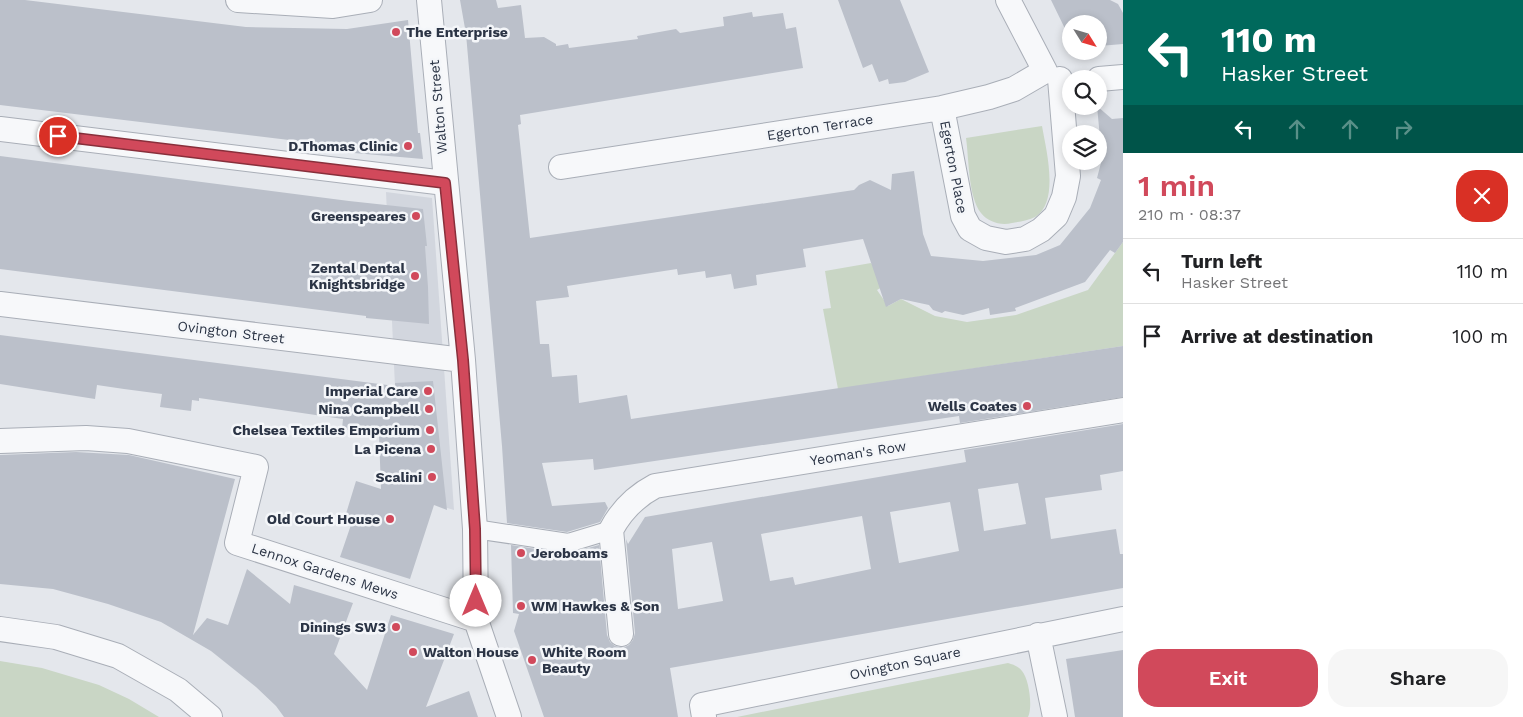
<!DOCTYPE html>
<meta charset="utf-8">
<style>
body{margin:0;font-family:"Work Sans",sans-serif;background:#f6f6f6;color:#202124;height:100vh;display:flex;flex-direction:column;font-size:19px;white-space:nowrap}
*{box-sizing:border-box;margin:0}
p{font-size:16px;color:#757577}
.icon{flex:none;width:28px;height:28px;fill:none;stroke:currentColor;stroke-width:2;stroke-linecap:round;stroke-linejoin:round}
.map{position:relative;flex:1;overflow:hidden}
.sheet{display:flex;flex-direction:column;background:#fff;width:400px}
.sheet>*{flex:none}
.banner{background:#00695c;color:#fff;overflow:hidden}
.needle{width:32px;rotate:127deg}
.buttons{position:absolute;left:1062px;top:15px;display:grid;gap:10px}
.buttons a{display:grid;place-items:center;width:45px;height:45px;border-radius:50%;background:#fff;box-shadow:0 2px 8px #0003;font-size:25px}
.pin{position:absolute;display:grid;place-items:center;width:42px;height:42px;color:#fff;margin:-21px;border:2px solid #fff;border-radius:50%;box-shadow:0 1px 5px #0007}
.me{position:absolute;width:55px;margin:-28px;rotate:0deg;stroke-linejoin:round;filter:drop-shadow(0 0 4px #0008)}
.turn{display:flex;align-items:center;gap:18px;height:105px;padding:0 15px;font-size:22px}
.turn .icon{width:65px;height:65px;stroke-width:2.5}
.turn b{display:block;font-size:35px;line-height:42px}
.lanes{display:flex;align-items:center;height:48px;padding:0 15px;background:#0003;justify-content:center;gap:25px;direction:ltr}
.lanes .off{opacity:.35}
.round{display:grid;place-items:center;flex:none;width:52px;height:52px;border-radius:20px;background:#f6f6f6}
.head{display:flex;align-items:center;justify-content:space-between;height:85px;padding:0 15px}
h1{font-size:30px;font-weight:600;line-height:38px;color:#d1495b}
.button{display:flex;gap:10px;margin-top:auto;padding:10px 15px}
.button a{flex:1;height:58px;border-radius:20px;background:#d1495b;color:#fff;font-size:20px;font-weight:600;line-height:58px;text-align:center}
.button a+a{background:#f6f6f6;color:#202124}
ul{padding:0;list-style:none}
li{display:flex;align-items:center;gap:15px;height:65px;padding:0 15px;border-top:1px solid #e0e0e0}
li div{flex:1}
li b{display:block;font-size:19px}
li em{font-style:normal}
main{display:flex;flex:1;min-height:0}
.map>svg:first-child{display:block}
.built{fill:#d2d6de}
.green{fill:#c9d6c5}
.building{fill:#bbc0ca;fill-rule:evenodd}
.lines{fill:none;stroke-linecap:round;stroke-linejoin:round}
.pedestrian-casing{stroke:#a9aeb7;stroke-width:20}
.minor-casing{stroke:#a9aeb7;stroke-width:26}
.pedestrian{stroke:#f7f8fa;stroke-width:18}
.minor{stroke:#f7f8fa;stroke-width:24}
.route-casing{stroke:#882f3b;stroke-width:12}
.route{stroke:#d1495b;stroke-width:9}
.poi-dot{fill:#d1495b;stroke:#f4f6f9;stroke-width:2}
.labels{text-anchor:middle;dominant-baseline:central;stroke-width:5;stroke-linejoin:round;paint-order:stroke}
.poi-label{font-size:14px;font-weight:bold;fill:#2b3445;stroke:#f4f6f9;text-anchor:end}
.street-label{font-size:14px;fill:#2b3445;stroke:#f4f6f9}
</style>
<main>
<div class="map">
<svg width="1123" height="717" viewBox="0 0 1123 717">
<rect width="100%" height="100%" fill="#e4e7ec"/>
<path class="built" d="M 386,192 L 432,198 L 454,510 L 400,494 Z"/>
<path class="green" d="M 1042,126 C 1046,149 1060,202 1035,217 C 1029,220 1019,222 1012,223 C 1001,226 988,222 981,213 C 968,197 969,158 966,138 Z
M 1123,242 L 1123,346 L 838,389 L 823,309 L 831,308 L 825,271 L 871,263 L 887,284 L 877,290 L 888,306 L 901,299 L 935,316 L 967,322 L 1016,315 L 1088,290 Z
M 0,661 L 42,668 L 99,685 L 129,699 L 159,717 L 0,717 Z
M 1008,663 C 1014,665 1018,666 1022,671 C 1029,679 1033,707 1028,717 L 737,717 Z"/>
<path class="building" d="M 0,0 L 25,0 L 246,27 L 347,29 L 408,20 L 418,133 L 420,133 L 423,159 L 354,153 L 355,148 L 0,105 Z
M 460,0 L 496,0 L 498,8 L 521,5 L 525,38 L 544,37 L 556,44 L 556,46 L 568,44 L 569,48 L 638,39 L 637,36 L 676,29 L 680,33 L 724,26 L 723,17 L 752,12 L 753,17 L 783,13 L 786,29 L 796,27 L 803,68 L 520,115 L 521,124 L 518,125 L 530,238 L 854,190 L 859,185 L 870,180 L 891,190 L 892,174 L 914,171 L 923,234 L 931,256 L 983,261 L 1036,255 L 1060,245 L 1090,208 L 1101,180 L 1097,178 L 1102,159 L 1097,106 L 1112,119 L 1123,118 L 1123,242 L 1115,253 L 1110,250 L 1085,282 L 1015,308 L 1016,311 L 990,315 L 989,308 L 963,315 L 945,311 L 942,313 L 933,310 L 929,305 L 901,299 L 886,307 L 863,239 L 803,249 L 806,267 L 756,275 L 757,285 L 734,289 L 731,274 L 706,278 L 705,271 L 678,275 L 677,269 L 567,286 L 569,297 L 536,301 L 540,344 L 549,344 L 552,377 L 577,375 L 579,403 L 627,395 L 631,419 L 1123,346 L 1123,397 L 960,423 L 959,416 L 594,470 L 593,459 L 542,463 L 552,506 L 605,502 L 608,508 L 600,522 L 567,532 L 507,523 L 502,446 L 466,34 Z
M 838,0 L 900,0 L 929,72 L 905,82 L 889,84 L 888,79 L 879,82 L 872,64 L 863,68 Z
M 1051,0 L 1110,0 L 1118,4 L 1123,13 L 1123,44 L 1099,46 L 1099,24 L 1071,24 L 1071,41 Z
M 0,156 L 349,201 L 423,209 L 427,246 L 425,246 L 428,287 L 429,324 L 366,318 L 366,316 L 0,269 Z
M 0,335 L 395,386 L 395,383 L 433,381 L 447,510 L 434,505 L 410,579 L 340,557 L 353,519 L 345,517 L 356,481 L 381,489 L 379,435 L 342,429 L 343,419 L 199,398 L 199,401 L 192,400 L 191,411 L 160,407 L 162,394 L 124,389 L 97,385 L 95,399 L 0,384 Z
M 1123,424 L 1123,471 L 1100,475 L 1102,490 L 1045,498 L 1051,539 L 1116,529 L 1120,554 L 1123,554 L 1123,588 L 670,668 L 678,717 L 544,717 L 514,631 L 519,614 L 513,613 L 511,545 L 567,554 L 599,545 L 607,635 L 610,642 L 615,646 L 623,648 L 629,645 L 633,640 L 635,633 L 626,539 L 628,544 L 645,517 L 966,462 L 964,450 ZM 1018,483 L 1026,524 L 984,531 L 978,489 ZM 950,502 L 959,551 L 899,563 L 890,512 ZM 862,516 L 871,569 L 795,585 L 793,577 L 770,581 L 761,534 ZM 712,542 L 723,601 L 678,609 L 672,549 Z
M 76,452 L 129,455 L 235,479 L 193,635 L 207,618 L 228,625 L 247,569 L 290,604 L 294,585 L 353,603 L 334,654 L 367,690 L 391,615 L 454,634 L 426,707 L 469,691 L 478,717 L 284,717 L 276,706 L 256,687 L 211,651 L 161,622 L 108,604 L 53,589 L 0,584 L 0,455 Z
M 1123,650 L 1123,717 L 1075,717 L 1066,659 Z"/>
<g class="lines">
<defs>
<path id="pedestrian" d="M 475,529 L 568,543 L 611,530"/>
<path id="minor" d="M 238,0 L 333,6 L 370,0
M 429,0 L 463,360 L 475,529 L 476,620 L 509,717
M 1008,0 L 1045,71
M 1099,79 L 1123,77
M 942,108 L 963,216 L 970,229 L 986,238 L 1006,242 L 1025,239 L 1041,230 L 1056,216 L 1064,197 L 1068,176 L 1060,79
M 0,129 L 445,183
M 561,167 L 942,108 L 989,97 L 1014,89 L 1045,71
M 0,304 L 463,360
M 0,441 L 86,438 L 128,441 L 256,467 L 237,543 L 476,620
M 0,629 L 56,637 L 118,656 L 178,690 L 210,717
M 621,634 L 611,530 C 621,511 636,496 655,486 L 1123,410
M 1038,635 L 1055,717
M 704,717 L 702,705 L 1123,619"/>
</defs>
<use href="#pedestrian" class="pedestrian-casing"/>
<use href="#minor" class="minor-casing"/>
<use href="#pedestrian" class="pedestrian"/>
<use href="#minor" class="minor"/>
</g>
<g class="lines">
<defs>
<path id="route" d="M 58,136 L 445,183 L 463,360 L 475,529 L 476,601"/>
</defs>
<use href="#route" class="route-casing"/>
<use href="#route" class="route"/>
</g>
<g class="poi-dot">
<circle cx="396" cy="32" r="5"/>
<circle cx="408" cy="146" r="5"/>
<circle cx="416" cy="216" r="5"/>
<circle cx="415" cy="276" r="5"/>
<circle cx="428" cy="391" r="5"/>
<circle cx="1027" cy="406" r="5"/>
<circle cx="429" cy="409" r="5"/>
<circle cx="430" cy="430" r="5"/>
<circle cx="431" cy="449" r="5"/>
<circle cx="432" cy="477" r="5"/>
<circle cx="390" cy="519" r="5"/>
<circle cx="521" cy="553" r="5"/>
<circle cx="521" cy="606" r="5"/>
<circle cx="396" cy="627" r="5"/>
<circle cx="413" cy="652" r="5"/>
<circle cx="532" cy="660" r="5"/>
</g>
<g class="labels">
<g class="poi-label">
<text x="406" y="32" text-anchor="start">The Enterprise</text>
<text x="398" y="146">D.Thomas Clinic</text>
<text x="406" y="216">Greenspeares</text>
<text x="405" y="268">Zental Dental<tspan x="405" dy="16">Knightsbridge</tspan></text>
<text x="418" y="391">Imperial Care</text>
<text x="1017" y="406">Wells Coates</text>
<text x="419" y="409">Nina Campbell</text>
<text x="420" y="430">Chelsea Textiles Emporium</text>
<text x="421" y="449">La Picena</text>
<text x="422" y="477">Scalini</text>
<text x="380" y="519">Old Court House</text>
<text x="531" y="553" text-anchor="start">Jeroboams</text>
<text x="531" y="606" text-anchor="start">WM Hawkes &amp; Son</text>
<text x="386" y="627">Dinings SW3</text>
<text x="423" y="652" text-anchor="start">Walton House</text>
<text x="542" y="652" text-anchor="start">White Room<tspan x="542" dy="16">Beauty</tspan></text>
</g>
<g class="street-label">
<text transform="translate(438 107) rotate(-95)">Walton Street</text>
<text transform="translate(820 127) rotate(-9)">Egerton Terrace</text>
<text transform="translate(954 167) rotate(79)">Egerton Place</text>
<text transform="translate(231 332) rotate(7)">Ovington Street</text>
<text transform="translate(858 453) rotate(-9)">Yeoman's Row</text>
<text transform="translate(325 571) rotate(18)">Lennox Gardens Mews</text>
<text transform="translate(905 663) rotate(-12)">Ovington Square</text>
</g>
</g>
</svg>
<div class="buttons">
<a><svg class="needle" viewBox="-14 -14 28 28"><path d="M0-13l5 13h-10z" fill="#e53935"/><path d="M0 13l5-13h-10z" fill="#757577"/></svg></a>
<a><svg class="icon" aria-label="search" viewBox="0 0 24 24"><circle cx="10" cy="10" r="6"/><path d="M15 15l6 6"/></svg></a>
<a><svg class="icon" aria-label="layers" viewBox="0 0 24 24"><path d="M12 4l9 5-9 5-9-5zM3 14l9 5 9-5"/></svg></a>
</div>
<div class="pin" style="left:58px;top:136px;background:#d93025"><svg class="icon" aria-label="arrive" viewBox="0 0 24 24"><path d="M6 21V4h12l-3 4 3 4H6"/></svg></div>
<svg class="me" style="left:476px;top:601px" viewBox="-20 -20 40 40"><circle r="19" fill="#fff"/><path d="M0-13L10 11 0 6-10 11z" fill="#d1495b"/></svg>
</div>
<section class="sheet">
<div class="banner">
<div class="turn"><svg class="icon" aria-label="left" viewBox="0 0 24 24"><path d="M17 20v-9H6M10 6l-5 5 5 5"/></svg><div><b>110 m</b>Hasker Street</div></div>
<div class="lanes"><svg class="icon" aria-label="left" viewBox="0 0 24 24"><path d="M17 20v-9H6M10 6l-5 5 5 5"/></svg><svg class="icon off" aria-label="ahead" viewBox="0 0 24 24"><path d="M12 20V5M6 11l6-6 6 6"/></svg><svg class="icon off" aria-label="ahead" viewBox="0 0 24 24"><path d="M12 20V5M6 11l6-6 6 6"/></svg><svg class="icon off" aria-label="right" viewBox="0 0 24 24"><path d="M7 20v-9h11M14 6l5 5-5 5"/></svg></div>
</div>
<div class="head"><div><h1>1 min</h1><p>210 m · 08:37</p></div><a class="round" style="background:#d93025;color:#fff"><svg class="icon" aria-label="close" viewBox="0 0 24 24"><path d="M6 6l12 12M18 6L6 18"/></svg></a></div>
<ul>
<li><svg class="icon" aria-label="left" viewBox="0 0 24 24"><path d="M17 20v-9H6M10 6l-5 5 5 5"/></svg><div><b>Turn left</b><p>Hasker Street</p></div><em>110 m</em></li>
<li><svg class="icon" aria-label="arrive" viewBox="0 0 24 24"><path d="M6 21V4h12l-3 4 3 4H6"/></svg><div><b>Arrive at destination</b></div><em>100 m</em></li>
</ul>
<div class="button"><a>Exit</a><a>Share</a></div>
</section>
</main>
